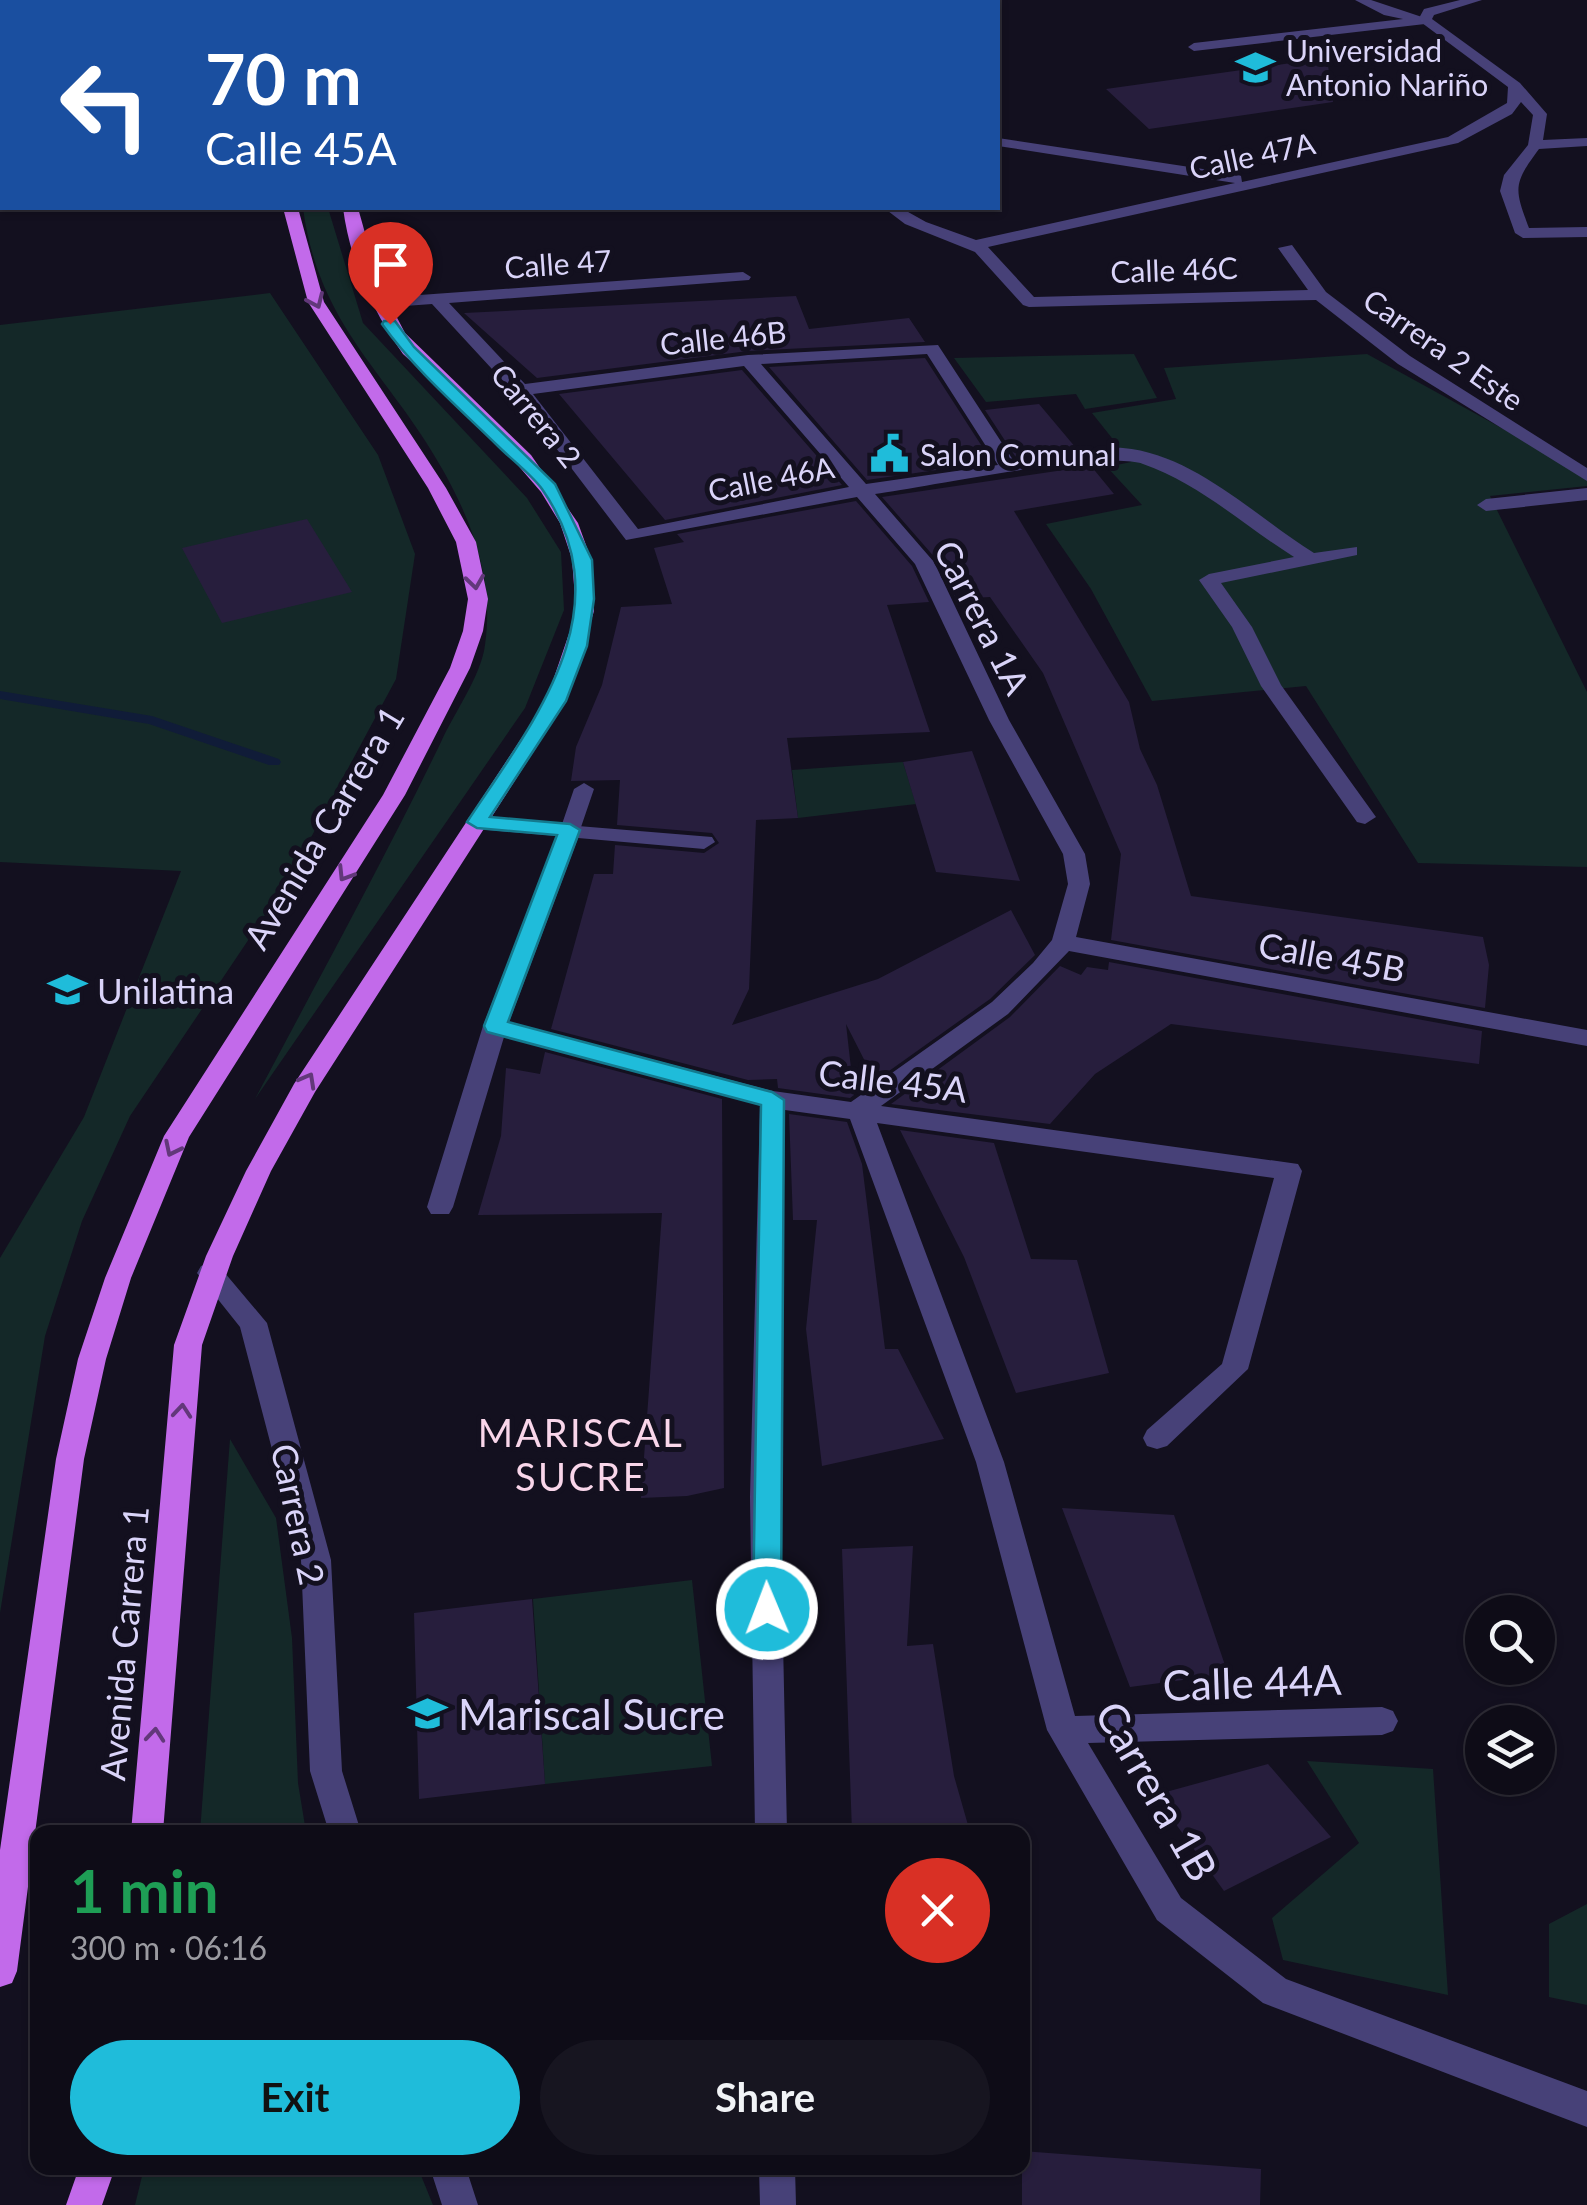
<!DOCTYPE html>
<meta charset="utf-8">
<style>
body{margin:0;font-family:Lato,sans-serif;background:#171520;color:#f1f3f6;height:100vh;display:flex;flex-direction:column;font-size:38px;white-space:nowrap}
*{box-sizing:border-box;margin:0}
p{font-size:32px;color:#9b9ba1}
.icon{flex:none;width:55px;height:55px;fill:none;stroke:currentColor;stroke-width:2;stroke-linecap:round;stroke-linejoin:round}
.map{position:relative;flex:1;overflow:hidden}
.side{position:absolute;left:30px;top:1825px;width:1000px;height:350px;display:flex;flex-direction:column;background:#0e0c17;border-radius:20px;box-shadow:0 2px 8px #0004,0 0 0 2px #2e2c36}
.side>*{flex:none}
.hud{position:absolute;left:0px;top:0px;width:1000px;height:210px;box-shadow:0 2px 8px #0004,0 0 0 2px #2e2c36;background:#1a4fa0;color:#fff;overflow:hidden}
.controls{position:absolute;left:1465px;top:1595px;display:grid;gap:20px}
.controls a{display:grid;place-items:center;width:90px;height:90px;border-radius:50%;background:#0e0c17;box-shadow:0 2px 8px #0004,0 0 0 2px #2e2c36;font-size:50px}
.pin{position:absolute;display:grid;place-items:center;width:85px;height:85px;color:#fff;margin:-102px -42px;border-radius:50% 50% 50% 0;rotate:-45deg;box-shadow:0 0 10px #0007}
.pin .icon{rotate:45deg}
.me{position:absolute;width:110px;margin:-55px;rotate:359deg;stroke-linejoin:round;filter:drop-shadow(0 0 8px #0008)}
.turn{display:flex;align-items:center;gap:35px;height:210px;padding:0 40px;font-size:45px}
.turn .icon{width:130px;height:130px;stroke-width:2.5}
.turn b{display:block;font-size:70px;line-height:85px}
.round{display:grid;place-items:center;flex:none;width:105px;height:105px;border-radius:52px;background:#171520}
.head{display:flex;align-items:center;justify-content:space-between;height:170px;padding:0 40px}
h1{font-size:60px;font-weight:700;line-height:75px;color:#1e9e55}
.button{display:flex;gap:20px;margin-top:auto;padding:20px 40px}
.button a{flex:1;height:115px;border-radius:60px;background:#1fbcda;color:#111;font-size:40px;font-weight:700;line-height:115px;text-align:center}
.button a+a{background:#171520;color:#f1f3f6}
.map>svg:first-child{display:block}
.green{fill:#142828}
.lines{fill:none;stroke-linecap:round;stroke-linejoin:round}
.stream{fill:#101c38;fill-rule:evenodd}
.building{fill:#271e3d}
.service{fill:#474178;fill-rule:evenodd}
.minor{fill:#474178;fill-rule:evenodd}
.primary{fill:#c26aea;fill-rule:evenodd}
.oneway{stroke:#62387a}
.route{fill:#1fbcda;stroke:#147a8e;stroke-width:2.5}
.labels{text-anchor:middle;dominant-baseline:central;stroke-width:10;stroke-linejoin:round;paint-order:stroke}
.far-poi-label{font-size:30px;fill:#dad4f9;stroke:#13101f;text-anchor:start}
.far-street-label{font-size:30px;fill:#dad4f9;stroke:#13101f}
.street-label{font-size:35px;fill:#dad4f9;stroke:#13101f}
.poi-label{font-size:35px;fill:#dad4f9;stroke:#13101f;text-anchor:start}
.neighbourhood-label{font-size:38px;letter-spacing:2.5px;fill:#f9d6ea;stroke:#13101f}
.near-street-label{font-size:42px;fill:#dad4f9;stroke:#13101f}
.near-poi-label{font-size:42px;fill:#dad4f9;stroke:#13101f;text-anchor:start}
</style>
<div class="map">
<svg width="1587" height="2205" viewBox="0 0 1587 2205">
<rect width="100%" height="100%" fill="#13101f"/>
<path class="green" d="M 303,208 L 328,208 L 363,323 L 527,498 L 561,552 L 564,610 L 525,708 L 255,1099 C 318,980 383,862 441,742 C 454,713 481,676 485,645 C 494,582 474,526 444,472 C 391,375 319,329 303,208 Z
M 270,293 L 378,455 L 415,554 L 396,679 L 286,884 L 130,1116 L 82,1221 L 45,1336 L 0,1613 L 0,1258 L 84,1117 L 181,871 L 0,862 L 0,325 Z
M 1134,354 L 1157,398 L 1085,409 L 1076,394 L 986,402 L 954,358 Z
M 1367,354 L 1587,475 L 1587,486 L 1490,496 L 1587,692 L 1587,867 L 1418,863 L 1306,686 L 1152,701 L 1091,589 L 1046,524 L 1142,505 L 1107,467 L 1131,462 L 1092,413 L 1176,399 L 1164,368 Z
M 903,762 L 916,804 L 798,818 L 792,770 Z
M 230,1439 L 276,1518 L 292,1638 L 298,1783 L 306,1832 L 200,1832 Z
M 692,1580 L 712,1766 L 545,1784 L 533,1599 Z
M 1307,1761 L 1433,1769 L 1448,1995 L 1283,1960 L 1272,1918 L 1359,1843 Z
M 1587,1904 L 1587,2005 L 1549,1997 L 1549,1924 Z
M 144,2168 L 418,2168 L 433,2205 L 135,2205 Z"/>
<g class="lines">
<path class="stream" d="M 0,691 L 152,716 L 279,759 L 281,762 L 279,765 L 269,765 L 149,724 L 0,699 Z"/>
</g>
<path class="building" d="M 1327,58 L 1333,102 L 1149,129 L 1106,89 Z
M 796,296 L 809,329 L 909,318 L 925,342 L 748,351 L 537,378 L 464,313 Z
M 925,358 L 992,462 L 867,480 L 769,367 Z
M 742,370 L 842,485 L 665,520 L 559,394 Z
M 1039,404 L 1076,448 L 1017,459 L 985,410 Z
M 1091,466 L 1114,494 L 1014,511 L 1129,702 L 1140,749 L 1157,785 L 1191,896 L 1483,937 L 1489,965 L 1485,1008 L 1111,940 L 1121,854 L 1043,673 L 990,597 L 956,599 L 937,560 L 882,497 Z
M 856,501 L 912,566 L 929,602 L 887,605 L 930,732 L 787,738 L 798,818 L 756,820 L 749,989 L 732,1025 L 878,979 L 1011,910 L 1035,955 L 990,999 L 875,1081 L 846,1024 L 854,1095 L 850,1098 L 778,1088 L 777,1079 L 748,1080 L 551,1029 L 594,874 L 613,874 L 615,845 L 704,853 L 719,843 L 712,833 L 617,825 L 620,780 L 571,781 L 576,747 L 602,685 L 621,607 L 672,604 L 654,548 L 684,542 L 677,534 Z
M 307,519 L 352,592 L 222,623 L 182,548 Z
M 972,751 L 1020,881 L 936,872 L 903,762 Z
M 1109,962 L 1482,1031 L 1479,1064 L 1171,1024 L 1095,1074 L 1050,1124 L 891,1104 L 1010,1017 L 1060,966 L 1081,975 L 1087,967 L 1108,970 Z
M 545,1052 L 722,1099 L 724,1488 L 687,1496 L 641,1498 L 662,1213 L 478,1215 L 501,1136 L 506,1068 L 540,1074 Z
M 789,1114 L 847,1122 L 862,1164 L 885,1349 L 898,1349 L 944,1439 L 822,1466 L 806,1329 L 817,1220 L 793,1220 Z
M 900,1130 L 994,1143 L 1031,1259 L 1077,1260 L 1109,1373 L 1016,1393 L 964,1257 Z
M 1062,1508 L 1174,1515 L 1228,1674 L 1130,1687 Z
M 913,1546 L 907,1646 L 933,1644 L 954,1776 L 970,1832 L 852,1832 L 842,1549 Z
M 532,1599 L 545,1784 L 419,1799 L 414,1613 Z
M 1268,1764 L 1331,1837 L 1224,1891 L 1155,1795 Z
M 1022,2151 L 1261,2169 L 1260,2205 L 1022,2205 Z"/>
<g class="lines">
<path class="service" d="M 199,0 L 211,0 L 211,2 L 199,2 Z
M 1355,0 L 1371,0 L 1431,20 L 1425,24 L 1194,51 L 1188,47 L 1194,43 L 1403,19 L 1384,15 Z
M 2,77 L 2,86 L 0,87 L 0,78 Z
M 584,783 L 594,789 L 580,830 L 577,834 L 563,834 L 560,830 L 574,789 Z"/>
<path class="minor" d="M 1460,0 L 1482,0 L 1434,15 L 1432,19 L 1520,83 L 1547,114 L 1543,140 L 1587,138 L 1587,146 L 1539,149 C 1513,184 1514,188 1529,228 L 1587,227 L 1587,237 L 1523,238 L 1515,233 L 1500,191 L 1504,175 L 1528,145 L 1533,115 L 1521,102 L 1512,114 L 1458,143 L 988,247 L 1034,297 L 1308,290 L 1278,248 L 1292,245 L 1326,292 L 1410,356 L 1587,468 L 1587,481 L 1398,364 L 1316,300 L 1029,307 L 1023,305 L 975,252 L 905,224 L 884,208 L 901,208 L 926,222 L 976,240 L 1235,183 L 998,146 L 998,138 L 1236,174 L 1241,176 L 1242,182 L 1448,137 L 1507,103 L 1508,87 L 1418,20 L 1424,9 Z
M 743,272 L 751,277 L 749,280 L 449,303 L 525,384 L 748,355 L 938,345 L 1015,463 C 1048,458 1090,445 1123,448 C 1194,454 1256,517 1314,553 L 1357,547 L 1357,555 L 1221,583 L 1252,627 L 1281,685 L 1376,817 L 1365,824 L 1357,822 L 1261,686 L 1232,627 L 1199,580 L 1209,574 L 1294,557 C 1244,526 1199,483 1143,464 C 1103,450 927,487 875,494 L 934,562 L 1009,720 L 1085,854 L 1090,884 L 1076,937 L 1587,1030 L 1587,1046 L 1069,951 L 1008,1014 L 881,1106 L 1298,1164 L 1302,1171 L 1248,1369 L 1167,1446 L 1157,1449 L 1147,1446 L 1143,1438 L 1147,1430 L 1222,1364 L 1274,1178 L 877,1123 L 1004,1462 L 1075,1716 L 1382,1707 L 1393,1711 L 1398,1721 L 1393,1731 L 1382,1735 L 1088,1743 L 1181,1898 L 1286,1979 L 1587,2091 L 1587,2127 L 1263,2003 L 1157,1920 L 1047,1730 L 976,1462 L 850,1119 L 785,1110 L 780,1497 L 787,1832 L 755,1832 L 750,1497 L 760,1105 L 504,1037 L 453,1207 L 449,1214 L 431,1214 L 427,1207 L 483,1026 L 557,836 L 477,829 L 469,827 L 466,822 L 469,817 L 712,837 L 715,842 L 704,849 L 578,838 L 509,1022 L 773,1091 L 851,1102 L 992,1002 L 1033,963 L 1052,940 L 1068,884 L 1063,854 L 989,720 L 915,564 L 857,497 L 626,540 L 515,394 L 432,304 L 378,308 L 370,303 L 378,298 ZM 927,354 L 998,465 L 866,484 L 761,364 ZM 744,366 L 849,487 L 638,529 L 533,394 Z
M 1587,488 L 1587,500 L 1486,511 L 1477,505 L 1486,499 Z
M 210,1263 L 219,1266 L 267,1323 L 331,1560 L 342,1771 L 361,1832 L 329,1832 L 310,1771 L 301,1560 L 240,1327 L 197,1273 L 201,1266 Z
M 430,2168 L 466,2168 L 478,2205 L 442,2205 Z
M 759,2168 L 795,2168 L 796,2205 L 760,2205 Z"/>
<path class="primary" d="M 283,208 L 298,208 L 324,302 L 446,488 L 476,542 L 488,599 L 483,631 L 470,668 L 405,795 L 189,1137 L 131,1278 L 106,1359 L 84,1459 L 17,1971 L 12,1983 L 0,1987 L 0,1850 L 56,1459 L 78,1359 L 105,1278 L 164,1136 L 383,795 L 450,668 L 463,631 L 468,599 L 456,542 L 428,488 L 308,302 Z
M 343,208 L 358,208 L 379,283 L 405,333 L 531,455 L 578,523 L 591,559 L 594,611 L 566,701 L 315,1092 L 271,1171 L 233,1256 L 202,1345 L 163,1832 L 131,1832 L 174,1345 L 206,1256 L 246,1171 L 294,1084 L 546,701 L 572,625 L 575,598 L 572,559 L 560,523 L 541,492 L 490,433 L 403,354 C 372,310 350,261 343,208 Z
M 79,2168 L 115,2168 L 102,2205 L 66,2205 Z"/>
</g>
<defs><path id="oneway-chevron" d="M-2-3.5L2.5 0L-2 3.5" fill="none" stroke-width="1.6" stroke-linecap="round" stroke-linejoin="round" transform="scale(2.5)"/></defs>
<g class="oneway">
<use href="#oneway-chevron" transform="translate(316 301) rotate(66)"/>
<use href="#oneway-chevron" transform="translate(475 582) rotate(82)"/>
<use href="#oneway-chevron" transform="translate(345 874) rotate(122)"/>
<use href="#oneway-chevron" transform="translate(308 1080) rotate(-61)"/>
<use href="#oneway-chevron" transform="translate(172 1149) rotate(116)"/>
<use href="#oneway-chevron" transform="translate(182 1411) rotate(-85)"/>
<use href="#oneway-chevron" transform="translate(155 1735) rotate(-85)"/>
</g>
<path class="route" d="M 384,321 L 395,321 L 414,347 L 555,484 L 592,560 L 594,599 L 587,646 L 566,701 L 490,817 L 570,824 L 580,830 L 508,1022 L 772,1092 L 784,1100 L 781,1609 L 777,1618 L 757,1618 L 753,1609 L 761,1105 L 487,1032 L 484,1026 L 557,835 L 477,828 L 467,822 C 533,722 626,610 542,489 C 531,474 512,460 498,446 C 458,407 415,370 382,324 Z"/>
<defs>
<symbol id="university-bare" viewBox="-9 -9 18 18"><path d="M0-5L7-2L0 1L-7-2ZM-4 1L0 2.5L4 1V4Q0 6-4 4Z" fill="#1fbcda" stroke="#13101f" stroke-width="2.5" paint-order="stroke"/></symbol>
<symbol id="civic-bare" viewBox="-9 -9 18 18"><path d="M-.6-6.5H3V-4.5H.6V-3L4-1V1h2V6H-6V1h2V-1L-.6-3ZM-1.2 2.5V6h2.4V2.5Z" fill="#1fbcda" stroke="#13101f" stroke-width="2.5" paint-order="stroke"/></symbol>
<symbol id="school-bare" viewBox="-9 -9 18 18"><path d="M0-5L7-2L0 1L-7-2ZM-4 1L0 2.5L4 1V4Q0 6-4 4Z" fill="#1fbcda" stroke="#13101f" stroke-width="2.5" paint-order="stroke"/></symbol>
</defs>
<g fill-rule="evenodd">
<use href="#university-bare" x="1228" y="40" width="55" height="55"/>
<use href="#civic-bare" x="862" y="426" width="55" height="55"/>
<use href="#university-bare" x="40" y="962" width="55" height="55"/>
<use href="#school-bare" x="400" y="1686" width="55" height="55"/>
</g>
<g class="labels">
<g class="far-poi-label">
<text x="1286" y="50">Universidad<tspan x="1286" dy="34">Antonio Nariño</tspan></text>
<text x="920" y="454">Salon Comunal</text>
</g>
<g class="far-street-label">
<text transform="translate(1252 155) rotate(-12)">Calle 47A</text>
<text transform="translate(558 263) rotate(-4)">Calle 47</text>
<text transform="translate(1174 269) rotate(-2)">Calle 46C</text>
<text transform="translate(723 337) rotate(-6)">Calle 46B</text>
<text transform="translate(1444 349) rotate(35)">Carrera 2 Este</text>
<text transform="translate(537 415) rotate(51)">Carrera 2</text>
<text transform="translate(771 478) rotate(-11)">Calle 46A</text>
</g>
<g class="street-label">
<text transform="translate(983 617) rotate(63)">Carrera 1A</text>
<text transform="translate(323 827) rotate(-59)">Avenida Carrera 1</text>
<text transform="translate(1332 956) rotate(10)">Calle 45B</text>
<text transform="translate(893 1080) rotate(7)">Calle 45A</text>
<text transform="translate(299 1514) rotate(78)">Carrera 2</text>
<text transform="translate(123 1643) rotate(-85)">Avenida Carrera 1</text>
</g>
<g class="poi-label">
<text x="97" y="990">Unilatina</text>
</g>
<g class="neighbourhood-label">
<text x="581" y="1432">MARISCAL<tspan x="581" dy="44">SUCRE</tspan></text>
</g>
<g class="near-street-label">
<text transform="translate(1252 1682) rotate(-2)">Calle 44A</text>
<text transform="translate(1157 1791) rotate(60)">Carrera 1B</text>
</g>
<g class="near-poi-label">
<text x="458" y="1714">Mariscal Sucre</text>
</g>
</g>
</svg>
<div class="controls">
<a><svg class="icon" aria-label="search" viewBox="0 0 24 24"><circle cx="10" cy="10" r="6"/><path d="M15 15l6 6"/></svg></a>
<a><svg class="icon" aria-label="layers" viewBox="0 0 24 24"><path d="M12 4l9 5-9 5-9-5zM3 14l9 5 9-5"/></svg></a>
</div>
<div class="pin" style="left:390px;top:324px;background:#d93025"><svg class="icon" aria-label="arrive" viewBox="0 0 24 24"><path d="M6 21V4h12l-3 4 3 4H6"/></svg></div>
<svg class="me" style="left:767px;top:1609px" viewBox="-20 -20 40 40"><circle r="17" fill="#1fbcda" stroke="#fff" stroke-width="3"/><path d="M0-11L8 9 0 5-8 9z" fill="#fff"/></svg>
<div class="hud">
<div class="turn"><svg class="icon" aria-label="left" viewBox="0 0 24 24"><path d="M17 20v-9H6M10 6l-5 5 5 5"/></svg><div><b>70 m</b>Calle 45A</div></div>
</div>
<section class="side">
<div class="head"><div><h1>1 min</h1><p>300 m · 06:16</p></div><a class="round" style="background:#d93025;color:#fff"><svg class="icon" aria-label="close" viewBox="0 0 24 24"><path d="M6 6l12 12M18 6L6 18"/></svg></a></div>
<div class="button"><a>Exit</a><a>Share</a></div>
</section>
</div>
